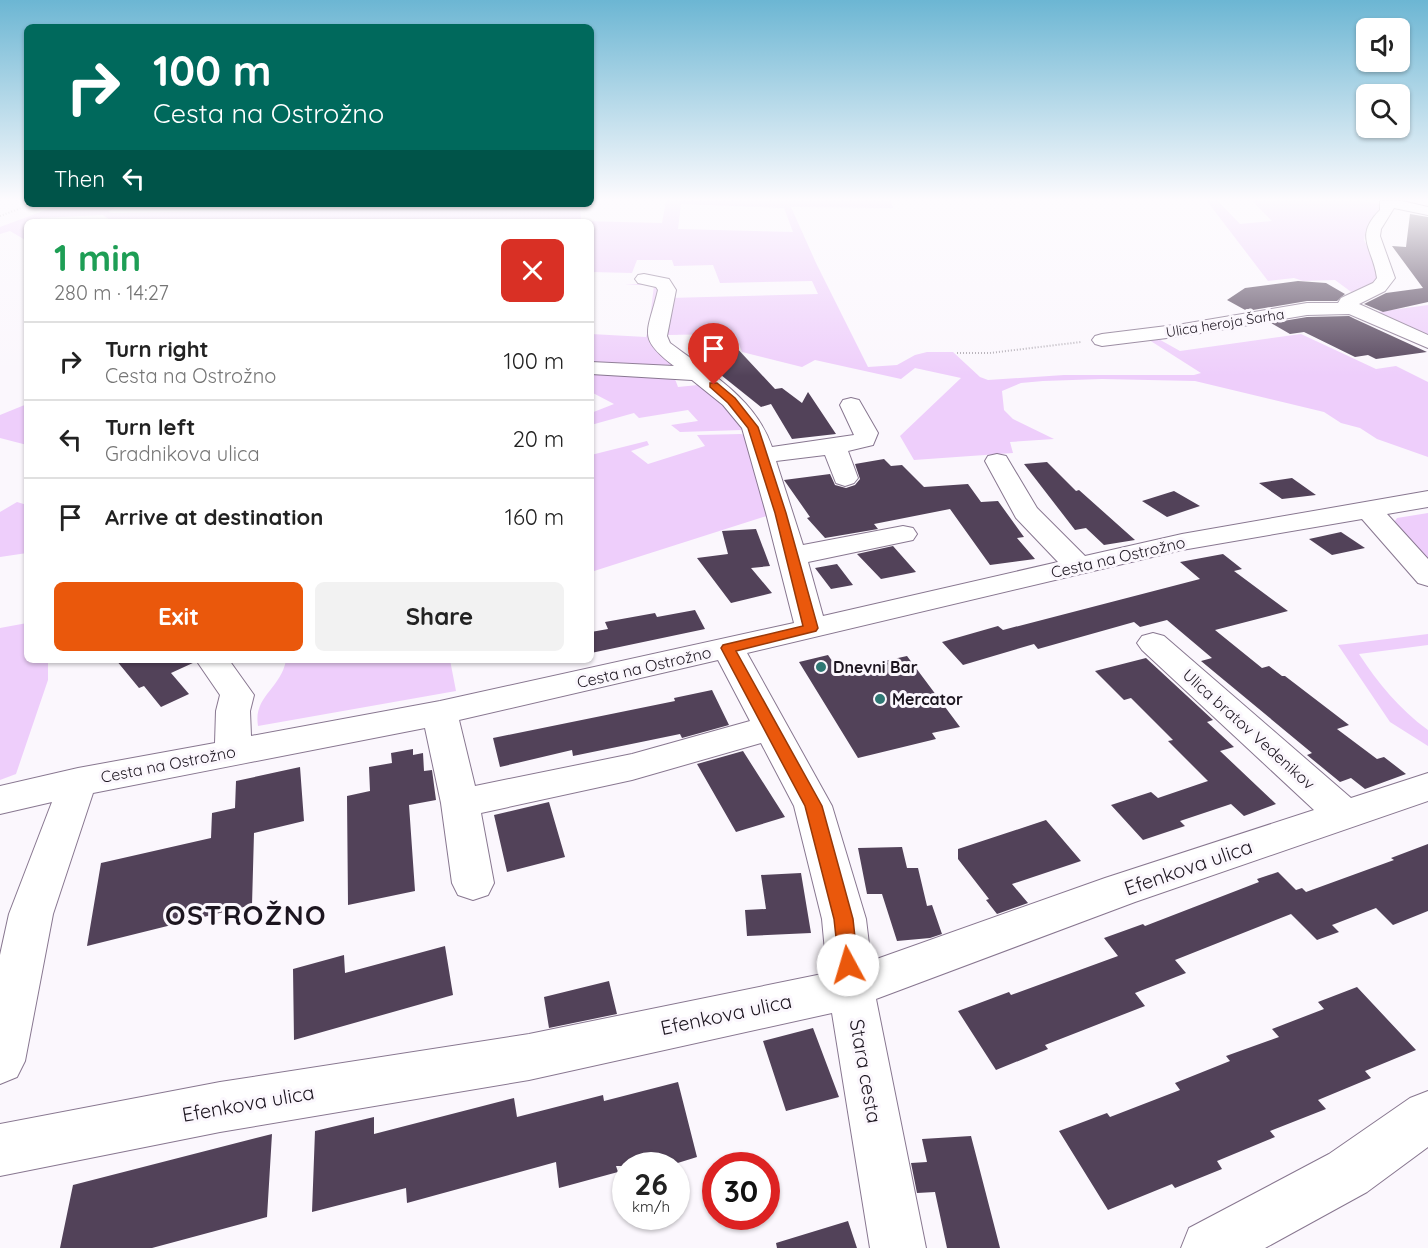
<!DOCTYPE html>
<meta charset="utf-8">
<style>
body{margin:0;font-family:Quicksand,sans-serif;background:#f2f2f2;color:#222;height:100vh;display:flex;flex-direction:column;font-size:22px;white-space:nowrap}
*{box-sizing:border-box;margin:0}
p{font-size:20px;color:#767676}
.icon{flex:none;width:33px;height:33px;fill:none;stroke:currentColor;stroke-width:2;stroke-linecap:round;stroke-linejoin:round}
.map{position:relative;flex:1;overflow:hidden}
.side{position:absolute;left:24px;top:219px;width:570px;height:444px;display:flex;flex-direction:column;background:#fff;border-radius:9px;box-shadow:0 2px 4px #0004}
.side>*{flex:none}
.top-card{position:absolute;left:24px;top:24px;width:570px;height:183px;border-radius:9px;box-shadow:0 2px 4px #0004;background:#00695c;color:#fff;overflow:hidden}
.controls{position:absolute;left:1356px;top:18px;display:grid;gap:12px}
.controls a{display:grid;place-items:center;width:54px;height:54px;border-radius:9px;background:#fff;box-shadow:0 2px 4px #0004;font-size:30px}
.speed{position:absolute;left:612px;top:1152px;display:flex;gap:12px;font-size:30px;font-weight:700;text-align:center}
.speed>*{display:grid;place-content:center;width:78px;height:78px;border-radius:50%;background:#fff;box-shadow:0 2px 4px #0004;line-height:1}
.speed small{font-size:15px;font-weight:400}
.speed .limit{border:9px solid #d22;background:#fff;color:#111}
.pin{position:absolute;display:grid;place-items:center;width:51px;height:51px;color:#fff;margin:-62px -26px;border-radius:50% 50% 50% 0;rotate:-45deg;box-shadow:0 0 6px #0007}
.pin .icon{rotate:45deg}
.me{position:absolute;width:66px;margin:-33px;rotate:354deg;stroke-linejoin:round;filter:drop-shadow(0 0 4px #0008)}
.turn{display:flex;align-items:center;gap:21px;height:126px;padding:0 30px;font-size:27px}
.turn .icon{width:78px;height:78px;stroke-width:2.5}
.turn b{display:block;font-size:42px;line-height:51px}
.then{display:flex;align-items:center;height:57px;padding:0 30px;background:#0003;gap:12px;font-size:22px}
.round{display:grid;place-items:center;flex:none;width:63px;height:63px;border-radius:9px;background:#f2f2f2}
.overview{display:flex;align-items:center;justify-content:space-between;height:102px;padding:0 30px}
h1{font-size:36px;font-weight:700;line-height:45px;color:#1e9e55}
.cta{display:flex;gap:12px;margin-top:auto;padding:12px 30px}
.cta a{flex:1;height:69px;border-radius:9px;background:#ea580c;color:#fff;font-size:24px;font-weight:700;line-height:69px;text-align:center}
.cta a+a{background:#f2f2f2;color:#222}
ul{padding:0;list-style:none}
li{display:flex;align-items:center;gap:18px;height:78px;padding:0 30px;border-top:2px solid #e0e0e0}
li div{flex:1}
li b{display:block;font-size:22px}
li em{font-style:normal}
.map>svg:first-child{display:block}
.green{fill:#eecefb;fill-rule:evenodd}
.building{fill:#524259}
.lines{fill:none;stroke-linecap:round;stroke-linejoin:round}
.minor-casing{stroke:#887790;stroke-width:2}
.path{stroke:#b0abb3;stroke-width:2;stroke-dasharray:1 2;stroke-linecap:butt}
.minor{fill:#fff;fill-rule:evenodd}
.route{fill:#ea580c;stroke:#983908;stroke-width:1.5}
.poi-dot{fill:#2f7874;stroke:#fbf7fd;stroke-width:2}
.labels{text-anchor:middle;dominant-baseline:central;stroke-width:6;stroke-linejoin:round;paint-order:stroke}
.far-street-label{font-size:14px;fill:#1c151f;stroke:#fbf7fd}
.street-label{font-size:16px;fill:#1c151f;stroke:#fbf7fd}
.poi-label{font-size:16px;font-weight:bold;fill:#1c151f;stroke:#fbf7fd;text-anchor:start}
.near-street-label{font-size:20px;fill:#1c151f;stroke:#fbf7fd}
.near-district-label{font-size:27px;font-weight:bold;letter-spacing:1.5px;fill:#1c151f;stroke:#fbf7fd}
</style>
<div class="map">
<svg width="1428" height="1248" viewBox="0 0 1428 1248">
<rect width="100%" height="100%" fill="#fbf7fd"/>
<path class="green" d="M 666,201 L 891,201 L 893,208 L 791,207 L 816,263 L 868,367 L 897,365 L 915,355 L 927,352 L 953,352 L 980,377 L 988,380 L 1064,375 L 1194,375 L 1201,373 L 1146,338 L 1155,337 L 1180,351 L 1301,334 L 1376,369 L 1396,366 L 1428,382 L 1428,457 L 1377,439 L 1360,428 L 1341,423 L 1324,412 L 1195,381 L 1102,379 L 1043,381 L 1021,383 L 1002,391 L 1004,410 L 1013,419 L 1054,439 L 1010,442 L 1013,453 L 914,460 L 900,436 L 961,378 L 915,368 L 901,379 L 815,360 L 802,367 L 742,352 L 735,334 L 660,335 L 669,298 L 818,294 L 812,281 L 720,283 L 713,265 L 674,266 L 672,260 L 637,260 L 632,273 L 591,272 L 591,222 L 113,222 L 103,215 L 40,218 L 43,222 L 27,222 L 27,241 L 10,231 L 0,234 L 0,227 L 62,204 L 120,204 L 108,212 L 113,213 L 345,209 L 348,204 L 580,204 L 581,221 L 662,223 ZM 681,204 L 784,208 L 793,232 L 678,229 Z
M 1207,201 L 1218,201 L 1240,224 L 1272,221 L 1252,201 L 1361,201 L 1381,204 C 1378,217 1366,224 1364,240 L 1379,269 L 1379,282 L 1354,294 L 1335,280 L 1303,281 L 1294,278 L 1268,281 Z
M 650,283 L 660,285 L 659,320 L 682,367 L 591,366 L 591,334 L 646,337 L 649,327 L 654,285 L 625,285 Z
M 1428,305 L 1428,339 L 1369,313 Z
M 591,369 L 675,379 L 678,387 L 698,385 L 696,381 L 747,425 L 742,430 L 680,432 L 671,425 L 698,421 L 688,410 L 639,418 L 634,413 L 591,425 L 591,413 L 614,404 L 591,392 Z
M 27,404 L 27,445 L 0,438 L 0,415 Z
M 741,434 L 750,437 L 773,514 L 591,572 L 591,455 L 647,441 L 649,445 L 631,451 L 648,464 L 705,446 L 697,435 Z
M 17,502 L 27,505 L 27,553 L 0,557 L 0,512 Z
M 1428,513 L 1428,565 L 1392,525 L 1397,518 Z
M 27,623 L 27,660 L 48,660 L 48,680 L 16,774 L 0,780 L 0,628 Z
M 1428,634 L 1428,645 L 1359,654 C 1378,683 1399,709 1428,730 L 1428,746 L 1390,722 L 1338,645 Z
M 286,660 L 450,660 L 456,691 L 258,726 C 253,696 281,689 286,660 Z"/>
<path class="building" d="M 1410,214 L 1428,217 L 1428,302 L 1383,312 L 1364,304 L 1386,293 L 1423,288 L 1392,246 L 1406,247 Z
M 1298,281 L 1326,283 L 1345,294 L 1337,301 L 1307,301 L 1247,311 L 1227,300 L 1245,288 Z
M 1349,316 L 1355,319 L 1427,352 L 1376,359 L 1368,355 L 1355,357 L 1304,332 L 1290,334 L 1271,323 L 1307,317 Z
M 734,345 L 775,389 L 782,388 L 802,403 L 808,392 L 836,434 L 792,439 L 771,404 L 761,407 L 721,375 L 718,375 L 692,347 Z
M 884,459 L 891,466 L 902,465 L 924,487 L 968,484 L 981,502 L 998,501 L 1024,537 L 1017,538 L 1035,559 L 990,565 L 950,509 L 874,524 L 878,529 L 825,538 L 807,518 L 810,517 L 784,480 L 830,474 L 835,485 L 846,488 L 855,485 L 860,479 L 855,464 Z
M 1047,462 L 1076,491 L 1079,490 L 1135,540 L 1104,545 L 1086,528 L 1075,530 L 1024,464 Z
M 1292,478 L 1316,495 L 1282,499 L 1259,483 Z
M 1174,491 L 1200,506 L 1167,517 L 1142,501 Z
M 756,529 L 770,566 L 751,568 L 772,593 L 731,603 L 697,558 L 728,554 L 722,531 Z
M 1341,532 L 1365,548 L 1332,555 L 1309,539 Z
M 893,546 L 916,572 L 881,579 L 857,554 Z
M 1223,554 L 1242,569 L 1234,571 L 1288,611 L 1215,630 L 1262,668 L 1269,666 L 1282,676 L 1285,676 L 1349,725 L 1337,729 L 1377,759 L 1384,757 L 1406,774 L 1365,789 L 1351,778 L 1340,782 L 1307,755 L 1312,753 L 1201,661 L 1212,658 L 1167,620 L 1140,627 L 1134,622 L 1038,649 L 1034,644 L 963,665 L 942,642 L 998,626 L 1003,630 L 1200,579 L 1180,562 Z
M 837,564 L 853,585 L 831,589 L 815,568 Z
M 695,610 L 705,629 L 591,653 L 591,632 L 608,629 L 605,622 L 655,613 L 657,617 Z
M 828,655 L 839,671 L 907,656 L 960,727 L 932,733 L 936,739 L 858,758 L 799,662 Z
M 1146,658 L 1213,720 L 1207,722 L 1234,747 L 1220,751 L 1276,804 L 1244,816 L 1231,804 L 1180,821 L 1185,826 L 1143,840 L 1111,805 L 1151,792 L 1158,798 L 1208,781 L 1168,741 L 1173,740 L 1131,698 L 1124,700 L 1095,671 Z
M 116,660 L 194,660 L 195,662 L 171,673 L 189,694 L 161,707 L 144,686 L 139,688 Z
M 712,690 L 729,725 L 682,738 L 680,734 L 573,756 L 572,750 L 500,767 L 493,738 L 675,701 L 674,698 Z
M 413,749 L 413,755 L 423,753 L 424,771 L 432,770 L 436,800 L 409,805 L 415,891 L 348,905 L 347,796 L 370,791 L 369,767 L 392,763 L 391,753 Z
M 743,751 L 785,817 L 736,832 L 697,764 Z
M 300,767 L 304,821 L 254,833 L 252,905 L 87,946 L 101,863 L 211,838 L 212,813 L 235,808 L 236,781 Z
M 549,802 L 565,857 L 507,872 L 494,815 Z
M 1046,820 L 1081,861 L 1012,884 L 1028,903 L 997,914 L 986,900 L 989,899 L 958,859 L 958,849 Z
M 1428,844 L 1428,911 L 1393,925 L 1376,908 L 1332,925 L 1339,932 L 1317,940 L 1291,914 L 1175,960 L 1186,973 L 1135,993 L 1145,1006 L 1045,1045 L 1048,1049 L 996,1070 L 958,1011 L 1009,992 L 1011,995 L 1118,956 L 1104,938 L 1143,924 L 1145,926 L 1259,882 L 1257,879 L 1278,872 L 1296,890 L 1302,888 L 1306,892 L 1394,860 L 1391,858 Z
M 902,847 L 907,868 L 918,868 L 927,906 L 932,905 L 942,934 L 930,938 L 897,941 L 882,894 L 867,894 L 858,848 Z
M 801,873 L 811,933 L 747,936 L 745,910 L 766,909 L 761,875 Z
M 445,946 L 453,995 L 294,1040 L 293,969 L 344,955 L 345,973 Z
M 609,981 L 617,1014 L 549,1028 L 544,997 Z
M 1357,987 L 1416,1050 L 1365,1071 L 1371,1078 L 1318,1100 L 1326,1109 L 1270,1131 L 1275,1137 L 1217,1161 L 1222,1169 L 1175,1188 L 1172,1184 L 1108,1210 L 1059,1131 L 1107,1113 L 1110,1117 L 1180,1090 L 1175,1083 L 1230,1061 L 1226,1056 L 1279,1037 L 1272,1029 L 1324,1009 L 1318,1002 Z
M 813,1028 L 839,1097 L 786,1111 L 763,1041 Z
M 678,1082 L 697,1157 L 668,1166 L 616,1166 L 618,1172 L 559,1188 L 556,1162 L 407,1203 L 406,1188 L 312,1212 L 315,1131 L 374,1117 L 374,1134 L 514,1098 L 517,1117 L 603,1095 L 604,1101 Z
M 272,1134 L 267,1217 L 152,1248 L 60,1248 L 73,1185 Z
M 971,1136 L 1000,1248 L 947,1248 L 935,1192 L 917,1193 L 911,1163 L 927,1162 L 922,1139 Z
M 848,1221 L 857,1248 L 777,1248 L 776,1243 Z"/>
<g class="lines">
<defs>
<path id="minor" d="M 1380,201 L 1402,201 L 1428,207 L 1428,215 L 1394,208 L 1381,229 L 1380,236 L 1395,278 L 1385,291 L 1359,304 L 1428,335 L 1428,348 L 1349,314 L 1307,315 L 1183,336 L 1102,346 L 1095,344 L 1092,340 L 1095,336 L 1102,334 L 1183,324 L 1307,303 L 1338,303 L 1341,298 L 1373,283 L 1377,278 C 1373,248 1353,237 1380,210 Z
M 644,274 L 669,279 L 676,290 L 667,336 L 670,343 C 710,373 755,398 772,447 L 854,435 L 840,405 L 843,400 L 851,398 L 859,400 L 878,433 L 873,445 L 848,451 L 858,478 L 854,483 L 845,486 L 836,483 L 825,455 L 776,461 L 803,545 L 903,526 L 913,528 L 917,534 L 913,540 L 808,562 L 823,616 L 1058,562 L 1016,518 L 985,461 L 988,456 L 997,454 L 1006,456 L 1037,508 L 1085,556 L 1182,534 L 1428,491 L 1428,507 L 1387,514 L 1428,559 L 1428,586 L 1418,583 L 1362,519 L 1182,550 L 747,653 L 832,806 L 866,919 L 871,961 L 1105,878 L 1314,810 L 1142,650 L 1137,643 L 1142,636 L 1153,633 L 1164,636 L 1351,798 L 1428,773 L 1428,801 L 1135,902 L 876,999 L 926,1248 L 870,1248 L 832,1013 L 529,1080 L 220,1132 L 0,1176 L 0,1124 L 220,1082 L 529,1034 L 827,973 L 822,919 L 794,806 L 761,743 L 632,780 L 481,813 L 494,883 L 488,895 L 473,900 L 458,895 L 452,883 L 441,803 L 425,728 L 93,793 L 53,914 L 25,1061 L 17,1077 L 0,1084 L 0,955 L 9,914 L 52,802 L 0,814 L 0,786 L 78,768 L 215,743 L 216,711 L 220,695 L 196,660 L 229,660 L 254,695 L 250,711 L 251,736 L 440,701 L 794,623 L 766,513 L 742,428 L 723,405 L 692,380 L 591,374 L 591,362 L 674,366 C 636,337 648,333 658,290 L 656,287 L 638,283 L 635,279 L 638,275 ZM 718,660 L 750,721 L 632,754 L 475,786 L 459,720 Z
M 1428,1091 L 1428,1147 L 1367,1192 L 1265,1248 L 1181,1248 L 1189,1228 L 1329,1154 L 1410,1098 Z"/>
</defs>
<use href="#minor" class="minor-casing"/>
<path class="path" d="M 0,216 L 32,204
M 957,353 L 990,353 L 1081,342"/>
<use href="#minor" class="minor"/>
</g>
<linearGradient id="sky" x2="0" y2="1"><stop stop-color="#6cb6d3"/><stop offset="0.53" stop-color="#fdfbfe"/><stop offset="1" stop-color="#fdfbfe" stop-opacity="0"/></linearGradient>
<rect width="1428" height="376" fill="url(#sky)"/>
<path class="route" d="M 710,383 L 717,383 L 735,398 L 758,427 L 786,513 L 818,628 L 816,631 L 736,651 L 822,806 L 853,919 L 858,965 L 855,971 L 848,973 L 841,971 L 839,965 L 834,919 L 805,806 L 721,648 L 723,645 L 803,626 L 775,513 L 748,428 L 728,403 L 710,387 Z"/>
<g class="poi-dot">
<circle cx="821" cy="667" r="6"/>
<circle cx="880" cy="699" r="6"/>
</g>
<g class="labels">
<g class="far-street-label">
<text transform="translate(1225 323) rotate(-9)">Ulica heroja Šarha</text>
</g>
<g class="street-label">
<text transform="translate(1118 557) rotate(-13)">Cesta na Ostrožno</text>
<text transform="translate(644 667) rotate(-13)">Cesta na Ostrožno</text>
<text transform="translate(1249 729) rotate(42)">Ulica bratov Vedenikov</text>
<text transform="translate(168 764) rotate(-11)">Cesta na Ostrožno</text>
</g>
<g class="poi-label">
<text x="833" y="667">Dnevni Bar</text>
<text x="892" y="699">Mercator</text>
</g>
<g class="near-street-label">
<text transform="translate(1188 867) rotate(-19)">Efenkova ulica</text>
<text transform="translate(726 1014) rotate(-12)">Efenkova ulica</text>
<text transform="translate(866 1071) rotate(80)">Stara cesta</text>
<text transform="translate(248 1103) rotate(-10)">Efenkova ulica</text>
</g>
<g class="near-district-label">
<text x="246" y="915">OSTROŽNO</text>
</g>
</g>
</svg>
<div class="controls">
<a><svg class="icon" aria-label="sound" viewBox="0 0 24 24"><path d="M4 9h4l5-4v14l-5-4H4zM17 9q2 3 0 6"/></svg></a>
<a><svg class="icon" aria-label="search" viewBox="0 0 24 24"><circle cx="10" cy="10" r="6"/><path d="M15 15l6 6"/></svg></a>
</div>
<div class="speed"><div>26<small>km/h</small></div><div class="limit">30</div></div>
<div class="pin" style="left:714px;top:385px;background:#d93025"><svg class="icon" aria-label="arrive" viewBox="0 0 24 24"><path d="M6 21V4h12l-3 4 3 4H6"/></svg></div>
<svg class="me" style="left:848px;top:965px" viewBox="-20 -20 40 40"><circle r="19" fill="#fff"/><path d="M0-13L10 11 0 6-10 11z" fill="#ea580c"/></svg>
<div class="top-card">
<div class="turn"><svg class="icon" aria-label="right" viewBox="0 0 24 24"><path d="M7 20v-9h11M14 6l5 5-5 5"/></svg><div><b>100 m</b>Cesta na Ostrožno</div></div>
<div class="then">Then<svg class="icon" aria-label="left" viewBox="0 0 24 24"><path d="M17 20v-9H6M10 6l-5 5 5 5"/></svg></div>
</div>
<section class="side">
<div class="overview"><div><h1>1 min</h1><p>280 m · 14:27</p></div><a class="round" style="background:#d93025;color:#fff"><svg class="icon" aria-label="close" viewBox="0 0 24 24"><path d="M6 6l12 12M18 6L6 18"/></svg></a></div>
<ul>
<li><svg class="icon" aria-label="right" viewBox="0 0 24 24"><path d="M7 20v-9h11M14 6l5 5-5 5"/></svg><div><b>Turn right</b><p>Cesta na Ostrožno</p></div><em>100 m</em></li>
<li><svg class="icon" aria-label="left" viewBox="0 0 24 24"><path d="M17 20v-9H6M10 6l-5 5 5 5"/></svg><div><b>Turn left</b><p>Gradnikova ulica</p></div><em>20 m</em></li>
<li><svg class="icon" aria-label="arrive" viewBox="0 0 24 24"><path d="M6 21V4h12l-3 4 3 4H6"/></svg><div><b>Arrive at destination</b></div><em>160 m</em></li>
</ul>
<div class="cta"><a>Exit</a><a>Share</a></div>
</section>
</div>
